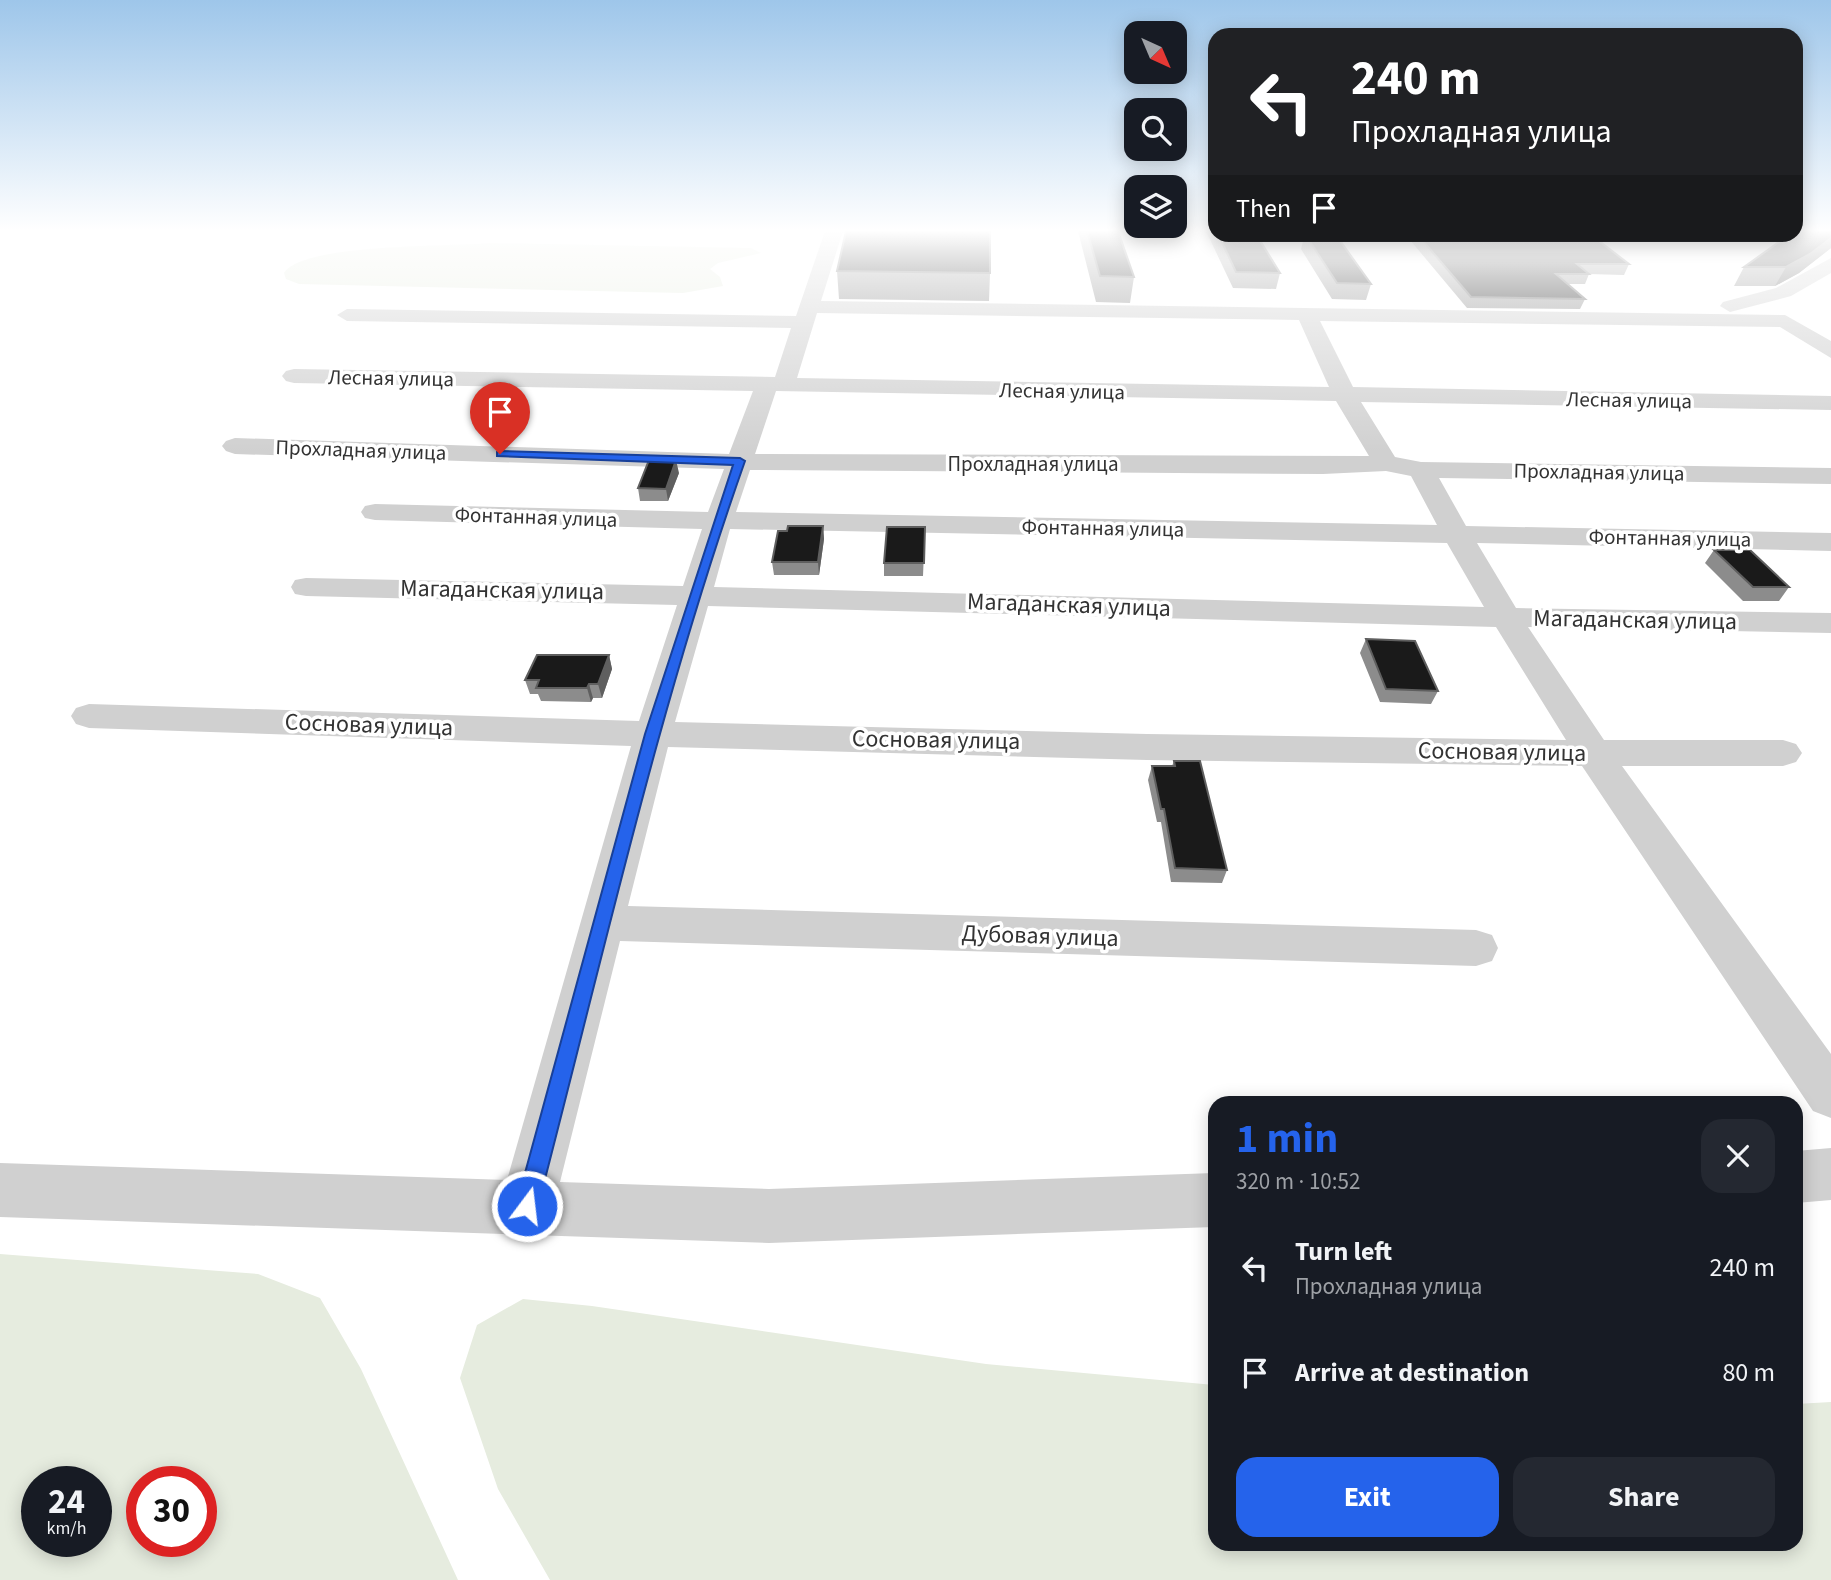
<!DOCTYPE html>
<meta charset="utf-8">
<style>
body{margin:0;font-family:"Source Sans 3",sans-serif;background:#242831;color:#f1f3f6;height:100vh;display:flex;flex-direction:column;font-size:26px;white-space:nowrap}
*{box-sizing:border-box;margin:0}
p{font-size:23px;color:#9ea1a6}
.icon{flex:none;width:38px;height:38px;fill:none;stroke:currentColor;stroke-width:2;stroke-linecap:round;stroke-linejoin:round}
.map{position:relative;flex:1;overflow:hidden}
.sheet{position:absolute;left:1208px;top:1096px;width:595px;height:455px;display:flex;flex-direction:column;background:#171b24;border-radius:21px;box-shadow:0 4px 18px #0003}
.sheet>*{flex:none}
.top-card{position:absolute;left:1208px;top:28px;width:595px;height:214px;border-radius:21px;box-shadow:0 4px 18px #0003;background:#202124;color:#fff;overflow:hidden}
.needle{width:46px;rotate:136deg}
.tools{position:absolute;left:1124px;top:21px;display:grid;gap:14px}
.tools a{display:grid;place-items:center;width:63px;height:63px;border-radius:14px;background:#171b24;box-shadow:0 4px 18px #0003;font-size:35px}
.speed{position:absolute;left:21px;top:1466px;display:flex;gap:14px;font-size:35px;font-weight:700;text-align:center}
.speed>*{display:grid;place-content:center;width:91px;height:91px;border-radius:50%;background:#171b24;box-shadow:0 4px 18px #0003;line-height:1}
.speed small{font-size:18px;font-weight:400}
.speed .limit{border:10px solid #d22;background:#fff;color:#111}
.pin{position:absolute;display:grid;place-items:center;width:60px;height:60px;color:#fff;margin:-72px -30px;border-radius:50% 50% 50% 0;rotate:-45deg;box-shadow:0 0 7px #0007}
.pin .icon{rotate:45deg}
.me{position:absolute;width:77px;margin:-38px;rotate:15deg;stroke-linejoin:round;filter:drop-shadow(0 0 5px #0008)}
.turn{display:flex;align-items:center;gap:24px;height:147px;padding:0 28px;font-size:32px}
.turn .icon{width:91px;height:91px;stroke-width:2.5}
.turn b{display:block;font-size:49px;line-height:60px}
.then{display:flex;align-items:center;height:66px;padding:0 28px;background:#0003;gap:14px;font-size:26px}
.round{display:grid;place-items:center;flex:none;width:74px;height:74px;border-radius:21px;background:#242831}
.summary{display:flex;align-items:center;justify-content:space-between;height:119px;padding:0 28px}
h1{font-size:42px;font-weight:700;line-height:52px;color:#2563eb}
.action{display:flex;gap:14px;margin-top:auto;padding:14px 28px}
.action a{flex:1;height:80px;border-radius:21px;background:#2563eb;color:#fff;font-size:28px;font-weight:700;line-height:80px;text-align:center}
.action a+a{background:#242831;color:#f1f3f6}
ul{padding:0;list-style:none}
li{display:flex;align-items:center;gap:21px;height:105px;padding:0 28px}
li div{flex:1}
li b{display:block;font-size:26px}
li em{font-style:normal}
.map>svg:first-child{display:block}
.green{fill:#e6ecdf;fill-rule:evenodd}
.lines{fill:none;stroke-linecap:round;stroke-linejoin:round}
.minor{fill:#d0d0d0;fill-rule:evenodd}
.wall{fill:#8c8c8c}
.shaded-wall{fill:#5f5f5f}
.building{fill:#1a1a1a;stroke:#5f5f5f;stroke-width:2}
.route{fill:#2563eb;stroke:#184099;stroke-width:2}
.labels{text-anchor:middle;dominant-baseline:central;stroke-width:7;stroke-linejoin:round;paint-order:stroke}
.far-street-label{font-size:21px;fill:#333;stroke:#fff}
.street-label{font-size:24px;fill:#333;stroke:#fff}
</style>
<div class="map">
<svg width="1831" height="1580" viewBox="0 0 1831 1580">
<rect width="100%" height="100%" fill="#fff"/>
<path class="green" d="M 489,243 L 751,248 L 761,253 L 718,263 L 710,269 L 720,277 L 723,286 L 683,293 L 299,284 L 286,279 L 284,273 C 303,243 451,247 489,243 Z
M 0,1254 L 258,1274 L 320,1298 L 361,1369 L 458,1580 L 0,1580 ZM 37,1482 L 96,1482 L 96,1542 L 37,1542 ZM 142,1482 L 201,1482 L 201,1542 L 142,1542 Z
M 523,1299 L 592,1306 L 986,1364 L 1214,1385 L 1214,1544 L 1796,1544 L 1796,1404 L 1831,1402 L 1831,1580 L 550,1580 L 498,1489 L 460,1378 L 477,1325 Z"/>
<g class="lines">
<path class="minor" d="M 825,231 L 843,231 L 821,301 L 1785,315 L 1831,341 L 1831,358 L 1780,327 L 1320,321 L 1353,387 L 1831,396 L 1831,410 L 1361,402 L 1395,457 L 1421,462 L 1831,468 L 1831,484 L 1439,478 L 1466,526 L 1831,533 L 1831,551 L 1477,543 L 1516,608 L 1831,613 L 1831,633 L 1528,627 L 1604,740 L 1783,740 L 1796,744 L 1802,753 L 1796,762 L 1783,766 L 1622,766 L 1831,1054 L 1831,1118 L 1813,1111 L 1582,766 L 1147,760 L 668,747 L 628,906 L 1476,930 L 1492,935 L 1498,948 L 1492,961 L 1476,966 L 620,941 L 560,1182 L 769,1189 L 1214,1173 L 1214,1227 L 769,1243 L 0,1217 L 0,1163 L 507,1180 L 631,746 L 89,728 L 76,724 L 71,716 L 76,708 L 89,704 L 639,721 L 677,605 L 306,596 L 295,594 L 291,587 L 295,580 L 306,578 L 683,586 L 702,529 L 375,520 L 365,518 L 361,512 L 365,506 L 375,504 L 708,512 L 724,469 L 235,454 L 226,451 L 222,446 L 226,441 L 235,438 L 729,454 L 753,391 L 294,383 L 286,381 L 282,376 L 286,371 L 294,369 L 775,377 L 791,328 L 347,321 L 337,315 L 347,309 L 796,316 ZM 817,313 L 1299,320 L 1329,387 L 797,378 ZM 776,391 L 1336,401 L 1369,456 L 755,454 ZM 750,470 L 1323,474 L 1386,471 L 1411,476 L 1437,525 L 736,512 ZM 730,529 L 1447,543 L 1484,607 L 714,587 ZM 708,606 L 1496,627 L 1566,740 L 1147,734 L 675,722 Z
M 1831,258 L 1831,273 L 1791,296 L 1730,312 L 1720,306 L 1723,302 L 1776,288 Z
M 1831,1148 L 1831,1200 L 1796,1203 L 1796,1151 Z"/>
</g>
<path class="wall" d="M 1078,231 L 1118,231 L 1134,277 L 1130,303 L 1096,302 Z
M 1206,231 L 1214,231 L 1214,234 L 1256,234 L 1280,273 L 1276,289 L 1233,288 Z
M 1831,231 L 1831,248 L 1799,273 L 1775,286 L 1734,286 L 1744,267 Z
M 1305,234 L 1371,284 L 1366,300 L 1332,299 L 1301,249 Z
M 1405,234 L 1590,234 L 1629,264 L 1624,275 L 1589,274 L 1585,284 L 1568,284 L 1585,299 L 1580,309 L 1467,308 Z
M 837,271 L 990,273 L 989,301 L 839,299 Z
M 679,473 L 668,501 L 640,501 L 638,488 Z
M 823,526 L 824,539 L 819,575 L 774,575 L 772,562 L 787,531 Z
M 925,527 L 923,576 L 884,576 L 884,563 Z
M 1714,550 L 1789,587 L 1779,601 L 1743,601 L 1705,563 Z
M 1366,639 L 1438,691 L 1431,704 L 1380,702 L 1360,653 Z
M 609,655 L 612,669 L 602,698 L 593,698 L 591,702 L 541,701 L 538,694 L 530,694 L 525,680 Z
M 1174,761 L 1227,870 L 1222,883 L 1171,882 L 1161,822 L 1157,822 L 1148,780 L 1152,766 L 1172,766 Z"/>
<path class="shaded-wall" d="M 1831,238 L 1831,248 L 1799,273 L 1775,286 L 1786,267 Z
M 676,460 L 679,473 L 668,501 L 666,489 Z
M 823,526 L 824,539 L 819,575 L 818,562 Z
M 609,655 L 612,669 L 602,698 L 598,684 Z
M 589,684 L 593,698 L 591,702 L 587,688 Z"/>
<path class="building" d="M 846,231 L 990,231 L 990,273 L 837,271 Z
M 1087,231 L 1118,231 L 1134,277 L 1100,276 Z
M 1796,231 L 1831,231 L 1831,238 L 1810,254 L 1786,267 L 1744,267 L 1790,234 L 1796,234 Z
M 1218,234 L 1256,234 L 1280,273 L 1236,272 Z
M 1305,234 L 1336,235 L 1371,284 L 1337,283 Z
M 1417,234 L 1590,234 L 1629,264 L 1577,264 L 1589,274 L 1556,274 L 1585,299 L 1471,297 Z
M 649,460 L 676,460 L 666,489 L 638,488 Z
M 788,526 L 823,526 L 818,562 L 772,562 L 778,531 L 787,531 Z
M 887,527 L 925,527 L 924,563 L 884,563 Z
M 1714,550 L 1750,550 L 1789,587 L 1753,587 Z
M 1366,639 L 1415,641 L 1438,691 L 1386,689 Z
M 537,655 L 609,655 L 598,684 L 589,684 L 587,688 L 536,688 L 539,680 L 525,680 Z
M 1174,761 L 1200,761 L 1227,870 L 1175,868 L 1164,809 L 1161,809 L 1152,766 L 1175,766 Z"/>
<linearGradient id="sky" x2="0" y2="1"><stop stop-color="#9ec6ea"/><stop offset="0.51" stop-color="#fff"/><stop offset="1" stop-color="#fff" stop-opacity="0"/></linearGradient>
<rect width="1831" height="452" fill="url(#sky)"/>
<path class="route" d="M 500,451 L 740,458 L 745,461 C 659,704 603,957 538,1206 L 535,1214 L 527,1217 L 519,1214 L 516,1206 L 645,734 L 733,465 L 497,456 L 497,452 Z"/>
<g class="labels">
<g class="far-street-label">
<text transform="translate(391 378) rotate(1)">Лесная улица</text>
<text transform="translate(1062 391) rotate(1)">Лесная улица</text>
<text transform="translate(1629 400) rotate(1)">Лесная улица</text>
<text transform="translate(361 450) rotate(2)">Прохладная улица</text>
<text x="1033" y="464">Прохладная улица</text>
<text transform="translate(1599 472) rotate(1)">Прохладная улица</text>
<text transform="translate(536 517) rotate(2)">Фонтанная улица</text>
<text transform="translate(1103 528) rotate(1)">Фонтанная улица</text>
<text transform="translate(1670 538) rotate(1)">Фонтанная улица</text>
</g>
<g class="street-label">
<text transform="translate(502 590) rotate(1)">Магаданская улица</text>
<text transform="translate(1069 605) rotate(2)">Магаданская улица</text>
<text transform="translate(1635 620) rotate(1)">Магаданская улица</text>
<text transform="translate(369 725) rotate(2)">Сосновая улица</text>
<text transform="translate(936 740) rotate(1)">Сосновая улица</text>
<text transform="translate(1502 752) rotate(1)">Сосновая улица</text>
<text transform="translate(1040 936) rotate(2)">Дубовая улица</text>
</g>
</g>
</svg>
<div class="tools">
<a><svg class="needle" viewBox="-14 -14 28 28"><path d="M0-13l5 13h-10z" fill="#e53935"/><path d="M0 13l5-13h-10z" fill="#9ea1a6"/></svg></a>
<a><svg class="icon" aria-label="search" viewBox="0 0 24 24"><circle cx="10" cy="10" r="6"/><path d="M15 15l6 6"/></svg></a>
<a><svg class="icon" aria-label="layers" viewBox="0 0 24 24"><path d="M12 4l9 5-9 5-9-5zM3 14l9 5 9-5"/></svg></a>
</div>
<div class="speed"><div>24<small>km/h</small></div><div class="limit">30</div></div>
<div class="pin" style="left:500px;top:454px;background:#d93025"><svg class="icon" aria-label="arrive" viewBox="0 0 24 24"><path d="M6 21V4h12l-3 4 3 4H6"/></svg></div>
<svg class="me" style="left:527px;top:1206px" viewBox="-20 -20 40 40"><circle r="17" fill="#2563eb" stroke="#fff" stroke-width="3"/><path d="M0-11L8 9 0 5-8 9z" fill="#fff"/></svg>
<div class="top-card">
<div class="turn"><svg class="icon" aria-label="left" viewBox="0 0 24 24"><path d="M17 20v-9H6M10 6l-5 5 5 5"/></svg><div><b>240 m</b>Прохладная улица</div></div>
<div class="then">Then<svg class="icon" aria-label="arrive" viewBox="0 0 24 24"><path d="M6 21V4h12l-3 4 3 4H6"/></svg></div>
</div>
<section class="sheet">
<div class="summary"><div><h1>1 min</h1><p>320 m · 10:52</p></div><a class="round"><svg class="icon" aria-label="close" viewBox="0 0 24 24"><path d="M6 6l12 12M18 6L6 18"/></svg></a></div>
<ul>
<li><svg class="icon" aria-label="left" viewBox="0 0 24 24"><path d="M17 20v-9H6M10 6l-5 5 5 5"/></svg><div><b>Turn left</b><p>Прохладная улица</p></div><em>240 m</em></li>
<li><svg class="icon" aria-label="arrive" viewBox="0 0 24 24"><path d="M6 21V4h12l-3 4 3 4H6"/></svg><div><b>Arrive at destination</b></div><em>80 m</em></li>
</ul>
<div class="action"><a>Exit</a><a>Share</a></div>
</section>
</div>
